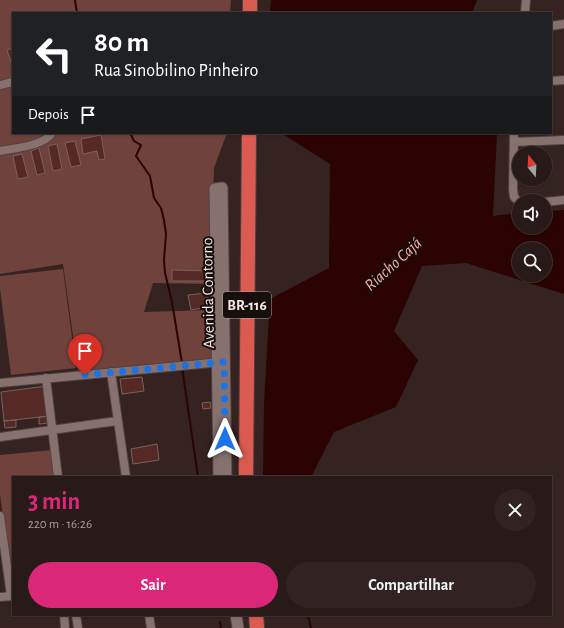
<!DOCTYPE html>
<html lang="pt">
<meta charset="utf-8">
<style>
body{margin:0;font-family:"Alegreya Sans",sans-serif;background:#302322;color:#f1f3f6;height:100vh;display:flex;flex-direction:column;font-size:15px;white-space:nowrap}
*{box-sizing:border-box;margin:0}
p{font-size:13px;color:#a5a1a2}
.icon{flex:none;width:22px;height:22px;fill:none;stroke:currentColor;stroke-width:2;stroke-linecap:round;stroke-linejoin:round}
.map{position:relative;flex:1;overflow:hidden}
.side{position:absolute;left:12px;top:476px;width:540px;height:140px;display:flex;flex-direction:column;background:#281a19;border-radius:0px;box-shadow:0 1px 3px #0004,0 0 0 1px #443838}
.side>*{flex:none}
.guide{position:absolute;left:12px;top:12px;width:540px;height:122px;border-radius:0px;box-shadow:0 1px 3px #0004,0 0 0 1px #443838;background:#202124;color:#fff;overflow:hidden}
.needle{width:26px;rotate:342deg}
.buttons{position:absolute;left:512px;top:146px;display:grid;gap:8px}
.buttons a{display:grid;place-items:center;width:40px;height:40px;border-radius:50%;background:#281a19;box-shadow:0 1px 3px #0004,0 0 0 1px #443838;font-size:20px}
.pin{position:absolute;display:grid;place-items:center;width:34px;height:34px;color:#fff;margin:-41px -17px;border-radius:50% 50% 50% 0;rotate:-45deg;box-shadow:0 0 4px #0007}
.pin .icon{rotate:45deg}
.me{position:absolute;width:44px;margin:-22px;rotate:0deg;stroke-linejoin:round;filter:drop-shadow(0 0 3px #0008)}
.turn{display:flex;align-items:center;gap:14px;height:84px;padding:0 16px;font-size:18px}
.turn .icon{width:52px;height:52px;stroke-width:2.5}
.turn b{display:block;font-size:28px;line-height:34px}
.then{display:flex;align-items:center;height:38px;padding:0 16px;background:#0003;gap:8px;font-size:15px}
.round{display:grid;place-items:center;flex:none;width:42px;height:42px;border-radius:21px;background:#302322}
.headline{display:flex;align-items:center;justify-content:space-between;height:68px;padding:0 16px}
h1{font-size:24px;font-weight:700;line-height:30px;color:#db2777}
.button{display:flex;gap:8px;margin-top:auto;padding:8px 16px}
.button a{flex:1;height:46px;border-radius:24px;background:#db2777;color:#fff;font-size:16px;font-weight:700;line-height:46px;text-align:center}
.button a+a{background:#302322;color:#f1f3f6}
.map>svg:first-child{display:block}
.green{fill:#70423c}
.water{fill:#2b0303;fill-rule:evenodd}
.lines{fill:none;stroke-linecap:round;stroke-linejoin:round}
.stream{stroke:#2b0303;stroke-width:2}
.building{fill:#562925;stroke:#76625f}
.street-casing{stroke:#504140;stroke-width:10}
.secondary-casing{stroke:#504140;stroke-width:13}
.highway-casing{stroke:#504140;stroke-width:16}
.street{stroke:#86716e;stroke-width:8}
.secondary{stroke:#86716e;stroke-width:11}
.highway{stroke:#dc5b51;stroke-width:14}
.route{stroke:#1a73e8;stroke-width:7;stroke-dasharray:0 12.6}
.labels{text-anchor:middle;dominant-baseline:central;stroke-width:4;stroke-linejoin:round;paint-order:stroke}
.shield{fill:#170f0e;stroke:#b3a8a7;stroke-width:1}
.shield-label{font-size:15px;font-weight:bold;fill:#f6e9e8}
.street-label{font-size:16px;fill:#f6e9e8;stroke:#170f0e}
.water-label{font-size:17px;font-style:italic;fill:#fcaba1;stroke:#170f0e}
</style>
<div class="map">
<svg width="564" height="628" viewBox="0 0 564 628">
<rect width="100%" height="100%" fill="#352321"/>
<path class="green" d="M 0,0 L 231,0 L 230,13 L 13,13 L 13,133 L 227,133 L 214,168 L 210,284 L 153,283 L 144,312 L 211,310 L 213,360 L 78,372 L 63,264 L 0,274 Z
M 63,269 L 76,368 L 11,375 L 0,288 L 0,276 Z
M 52,450 L 55,477 L 13,477 L 13,585 L 12,585 L 0,494 L 0,455 Z"/>
<path class="water" d="M 271,0 L 477,0 L 472,13 L 270,13 Z
M 281,133 L 497,133 L 493,216 L 519,213 L 519,227 L 545,227 L 545,211 L 564,210 L 564,294 L 466,263 L 422,266 L 394,331 L 418,360 L 396,407 L 334,432 L 311,477 L 263,477 L 264,402 L 270,299 L 329,268 L 330,164 ZM 519,249 L 545,249 L 545,275 L 519,275 Z"/>
<g class="lines">
<path class="stream" d="M 75,0 L 77,13
M 130,133 L 134,141 L 141,145 L 136,156 L 150,176 L 154,198 L 161,208 L 164,220 L 166,234 L 164,260 L 165,273 L 172,302 L 182,363
M 182,367 L 198,477
M 308,615 L 311,628
M 220,622 L 221,628"/>
</g>
<path class="building" d="M 13,48 L 13,62 L 11,62 L 7,50 Z
M 101,135 L 105,159 L 99,160 L 97,151 L 83,154 L 81,139 Z
M 75,141 L 81,165 L 71,167 L 65,143 Z
M 57,144 L 62,169 L 53,171 L 48,146 Z
M 39,148 L 45,173 L 37,175 L 31,151 Z
M 22,154 L 28,177 L 18,179 L 13,156 Z
M 172,270 L 209,271 L 209,281 L 172,281 Z
M 207,293 L 209,307 L 191,310 L 188,295 Z
M 142,377 L 144,391 L 122,394 L 120,379 Z
M 46,386 L 50,416 L 4,421 L 1,392 Z
M 210,402 L 211,408 L 203,409 L 202,403 Z
M 50,416 L 51,423 L 39,424 L 39,417 Z
M 16,420 L 16,427 L 5,428 L 4,421 Z
M 157,444 L 159,460 L 133,464 L 131,449 Z"/>
<g class="lines">
<defs>
<path id="street" d="M 525,13 L 526,0
M 551,26 L 564,24
M 551,81 L 564,80
M 0,85 L 13,82
M 514,133 L 513,189 L 514,197 L 519,202
M 514,142 L 564,140
M 0,151 C 15,148 44,146 52,133
M 545,202 L 564,200
M 111,372 L 126,477
M 46,378 L 58,477
M 0,383 L 222,362
M 0,437 L 117,421
M 0,516 L 11,596
M 0,597 L 13,596
M 64,615 L 65,628
M 76,615 L 78,628
M 149,615 L 151,628"/>
<path id="secondary" d="M 219,477 L 215,189 L 222,188 L 226,477
M 236,615 L 238,628"/>
<path id="highway" d="M 250,13 L 250,0
M 246,477 L 249,133
M 256,615 L 257,628"/>
</defs>
<use href="#street" class="street-casing"/>
<use href="#secondary" class="secondary-casing"/>
<use href="#highway" class="highway-casing"/>
<use href="#street" class="street"/>
<use href="#secondary" class="secondary"/>
<use href="#highway" class="highway"/>
</g>
<g class="lines">
<path class="route" d="M 85,375 L 224,362 L 225,439"/>
</g>
<g class="labels">
<rect class="shield" x="223" y="292" width="48" height="26" rx="3"/>
<g class="shield-label">
<text x="247" y="305">BR-116</text>
</g>
<g class="street-label">
<text transform="translate(208 293) rotate(-91)">Avenida Contorno</text>
</g>
<g class="water-label">
<text transform="translate(393 264) rotate(-42)">Riacho Cajá</text>
</g>
</g>
</svg>
<div class="buttons">
<a><svg class="needle" viewBox="-14 -14 28 28"><path d="M0-13l5 13h-10z" fill="#e53935"/><path d="M0 13l5-13h-10z" fill="#a5a1a2"/></svg></a>
<a><svg class="icon" aria-label="sound" viewBox="0 0 24 24"><path d="M4 9h4l5-4v14l-5-4H4zM17 9q2 3 0 6"/></svg></a>
<a><svg class="icon" aria-label="search" viewBox="0 0 24 24"><circle cx="10" cy="10" r="6"/><path d="M15 15l6 6"/></svg></a>
</div>
<div class="pin" style="left:85px;top:375px;background:#d93025"><svg class="icon" aria-label="arrive" viewBox="0 0 24 24"><path d="M6 21V4h12l-3 4 3 4H6"/></svg></div>
<svg class="me" style="left:225px;top:439px" viewBox="-20 -20 40 40"><path d="M0-17L14 15 0 8-14 15z" fill="#1a73e8" stroke="#fff" stroke-width="4"/></svg>
<div class="guide">
<div class="turn"><svg class="icon" aria-label="left" viewBox="0 0 24 24"><path d="M17 20v-9H6M10 6l-5 5 5 5"/></svg><div><b>80 m</b>Rua Sinobilino Pinheiro</div></div>
<div class="then">Depois<svg class="icon" aria-label="arrive" viewBox="0 0 24 24"><path d="M6 21V4h12l-3 4 3 4H6"/></svg></div>
</div>
<section class="side">
<div class="headline"><div><h1>3 min</h1><p>220 m · 16:26</p></div><a class="round"><svg class="icon" aria-label="close" viewBox="0 0 24 24"><path d="M6 6l12 12M18 6L6 18"/></svg></a></div>
<div class="button"><a>Sair</a><a>Compartilhar</a></div>
</section>
</div>
